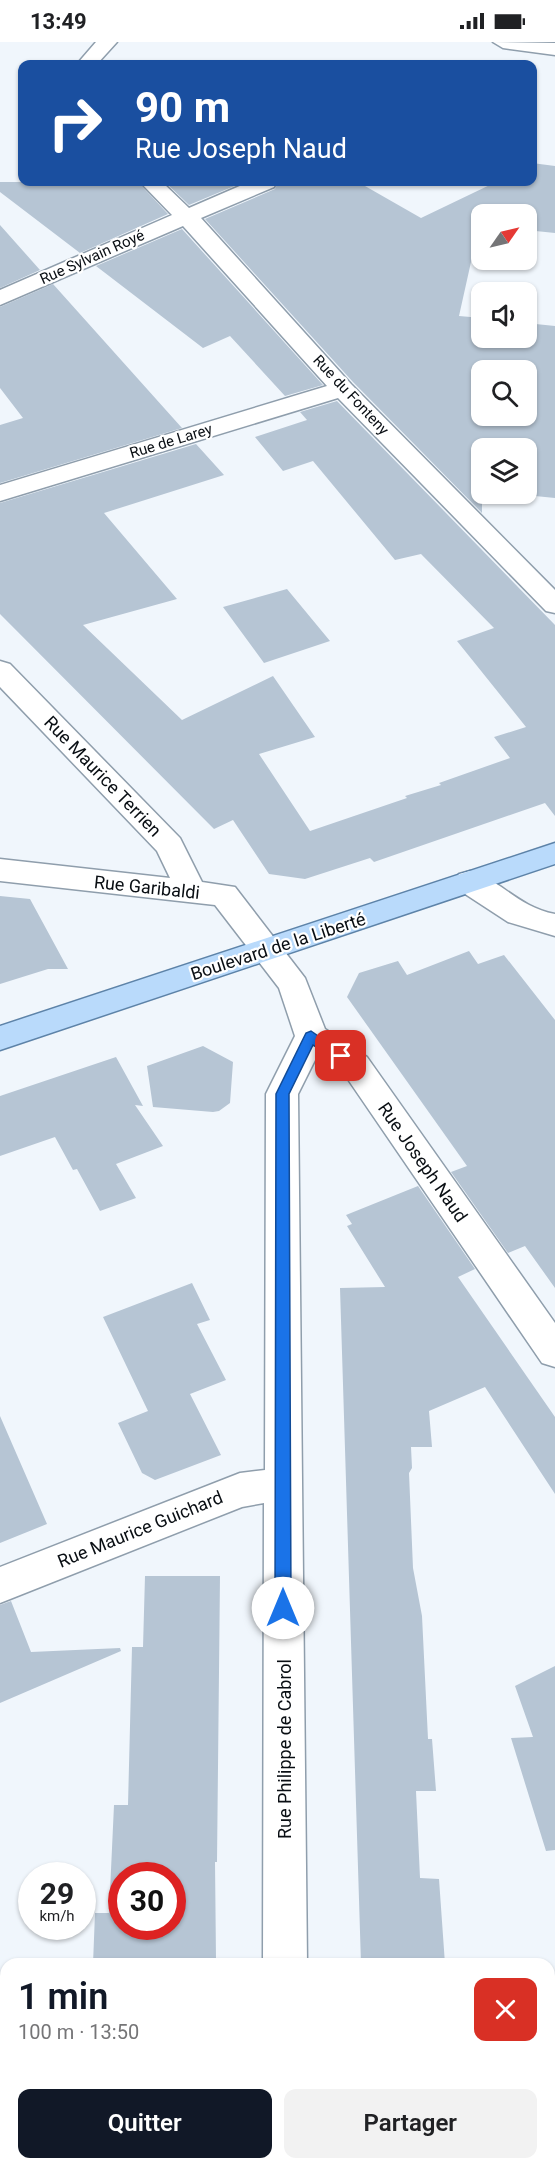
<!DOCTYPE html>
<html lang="fr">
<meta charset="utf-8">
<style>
body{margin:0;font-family:Roboto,sans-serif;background:#f2f2f2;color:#202124;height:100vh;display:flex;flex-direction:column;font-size:22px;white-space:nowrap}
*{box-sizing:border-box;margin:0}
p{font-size:20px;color:#757577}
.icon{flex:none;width:33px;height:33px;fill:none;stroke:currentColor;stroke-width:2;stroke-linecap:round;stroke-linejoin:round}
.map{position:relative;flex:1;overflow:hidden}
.sheet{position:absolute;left:0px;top:1916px;width:555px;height:212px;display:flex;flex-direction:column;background:#fff;border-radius:18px 18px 0 0;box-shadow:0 2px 4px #0004}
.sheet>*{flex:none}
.banner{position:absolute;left:18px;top:18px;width:519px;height:126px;border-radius:12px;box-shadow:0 2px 4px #0004;background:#1a4fa0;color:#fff;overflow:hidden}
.needle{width:39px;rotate:56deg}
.fabs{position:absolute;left:471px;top:162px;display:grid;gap:12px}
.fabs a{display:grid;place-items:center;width:66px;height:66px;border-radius:12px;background:#fff;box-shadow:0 2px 4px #0004;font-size:30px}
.speed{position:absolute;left:18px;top:1820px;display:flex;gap:12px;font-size:30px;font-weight:700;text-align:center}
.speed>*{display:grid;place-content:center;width:78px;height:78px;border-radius:50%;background:#fff;box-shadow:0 2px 4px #0004;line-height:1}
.speed small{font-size:15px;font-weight:400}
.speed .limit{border:9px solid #d22;background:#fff;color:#111}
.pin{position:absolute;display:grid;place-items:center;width:51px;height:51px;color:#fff;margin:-26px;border-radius:12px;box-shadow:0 3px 9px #0006}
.me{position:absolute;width:66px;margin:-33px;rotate:0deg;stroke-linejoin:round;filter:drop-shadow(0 0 4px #0008)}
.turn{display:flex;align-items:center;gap:21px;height:126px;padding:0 18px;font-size:27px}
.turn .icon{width:78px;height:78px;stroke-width:2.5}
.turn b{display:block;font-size:42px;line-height:51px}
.round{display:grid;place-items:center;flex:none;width:63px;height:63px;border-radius:12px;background:#f2f2f2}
.overview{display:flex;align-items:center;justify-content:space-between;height:102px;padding:0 18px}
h1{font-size:36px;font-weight:600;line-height:45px;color:#111827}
.button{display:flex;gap:12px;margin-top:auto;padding:12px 18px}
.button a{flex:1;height:69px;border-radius:12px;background:#111827;color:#fff;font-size:24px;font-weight:600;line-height:69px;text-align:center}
.button a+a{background:#f2f2f2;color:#202124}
.status{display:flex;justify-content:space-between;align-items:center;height:42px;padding:0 30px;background:#fff;direction:ltr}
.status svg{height:16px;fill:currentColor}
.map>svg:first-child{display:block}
.building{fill:#b6c5d4;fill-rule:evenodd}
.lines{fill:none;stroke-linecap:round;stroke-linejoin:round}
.street-casing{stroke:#8f9eac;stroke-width:3}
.primary-casing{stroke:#5d83a8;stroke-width:3}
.street{fill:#fff;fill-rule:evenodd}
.primary{fill:#b9dafb;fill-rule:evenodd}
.route{fill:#1a73e8;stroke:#114b97;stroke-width:1.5}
.labels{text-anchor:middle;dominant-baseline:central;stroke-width:4.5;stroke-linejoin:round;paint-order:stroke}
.far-street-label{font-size:15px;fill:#090e13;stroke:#fff}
.street-label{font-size:18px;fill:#090e13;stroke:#fff}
</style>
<div class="status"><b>13:49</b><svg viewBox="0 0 49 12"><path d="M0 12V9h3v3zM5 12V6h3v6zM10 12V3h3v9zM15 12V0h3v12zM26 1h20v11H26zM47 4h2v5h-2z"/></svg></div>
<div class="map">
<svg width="555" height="2126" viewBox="0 0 555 2126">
<rect width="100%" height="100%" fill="#f0f6fc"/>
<path class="building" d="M 532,121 L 555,124 L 555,191 L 526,188 L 526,172 L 482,172 L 482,184 L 479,184 L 459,274 L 482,276 L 482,296 L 526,296 L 526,281 L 555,284 L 555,456 L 515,452 L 526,452 L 526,406 L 482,406 L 482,471 L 353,340 L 205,177 L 275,147 L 278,140 L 358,140 L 421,176 L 496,140 L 532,140 ZM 482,328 L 526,328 L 526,374 L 482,374 Z
M 0,140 L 138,140 L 168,172 L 80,211 L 0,150 Z
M 165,140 L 244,140 L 189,163 Z
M 0,183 L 40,228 L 0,246 Z
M 182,187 L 323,343 L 285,354 L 230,294 L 203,306 L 96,224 Z
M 53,242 L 182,386 L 0,441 L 0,383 L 23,376 L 0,346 L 0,265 Z
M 337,359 L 555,583 L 555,774 L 545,761 L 374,820 L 370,816 L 305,837 L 269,832 L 233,778 L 214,787 L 0,572 L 0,461 L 196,402 L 224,433 L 104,471 L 177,557 L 83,583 L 182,678 L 273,634 L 315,695 L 259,712 L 310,789 L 407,756 L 405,754 L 441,743 L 439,741 L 510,716 L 494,695 L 526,685 L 457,599 L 494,586 L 421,512 L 395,518 L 313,419 L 283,429 L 255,395 L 307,378 L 300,370 Z
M 287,547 L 330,599 L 264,621 L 223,565 Z
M 0,854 L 30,857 L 68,927 L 48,927 L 0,942 Z
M 469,909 L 478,922 L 504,913 L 555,978 L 555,1246 L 525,1204 L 508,1211 L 451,1130 L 467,1124 L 347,955 L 359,931 L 398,919 L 407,933 Z
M 203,1004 L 233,1020 L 230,1061 L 219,1069 L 213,1070 L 153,1065 L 147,1024 Z
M 116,1015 L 143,1064 L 135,1063 L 163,1104 L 116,1122 L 136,1156 L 100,1169 L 77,1127 L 73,1128 L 55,1095 L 0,1114 L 0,1054 Z
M 418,1144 L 475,1227 L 458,1235 L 555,1375 L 555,1452 L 485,1345 L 429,1369 L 432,1405 L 411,1405 L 412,1426 L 409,1431 L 413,1526 L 422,1574 L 428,1697 L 432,1697 L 436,1749 L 416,1749 L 420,1836 L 439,1837 L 445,1922 L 361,1922 L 340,1246 L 385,1245 L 347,1184 L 352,1182 L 346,1173 Z
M 192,1241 L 210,1278 L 197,1282 L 226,1338 L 190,1352 L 221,1413 L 155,1438 L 142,1431 L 118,1381 L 148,1369 L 103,1275 Z
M 0,1374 L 47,1482 L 0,1501 Z
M 145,1534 L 220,1534 L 217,1820 L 215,1820 L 216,1918 L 207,1917 L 207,1922 L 93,1922 L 95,1871 L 109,1871 L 114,1763 L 128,1763 L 132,1605 L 143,1605 ZM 122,1833 L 172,1833 L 172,1884 L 122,1884 Z
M 11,1559 L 31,1610 L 120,1606 L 121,1609 L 0,1661 L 0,1563 Z
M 555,1624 L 555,1808 L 546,1809 L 511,1696 L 533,1695 L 515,1644 Z"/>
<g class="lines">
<defs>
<path id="street" d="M 96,0 L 117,0 L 97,22 L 77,22 Z
M 493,0 L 555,1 L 555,13 L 503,6 Z
M 140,140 L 162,140 L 189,166 L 249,140 L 276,140 L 274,145 L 201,176 L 351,342 L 555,548 L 555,571 L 546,569 L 338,356 L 0,459 L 0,443 L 327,344 L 183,184 L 0,263 L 0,248 L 172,173 Z
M 0,619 L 10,622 L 180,796 L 202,840 L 235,845 L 305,936 L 325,987 L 367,1015 L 555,1281 L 555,1325 L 542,1321 L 345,1033 L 317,1014 L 298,1052 L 307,1922 L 263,1922 L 264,1461 L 242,1465 L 0,1561 L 0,1525 L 240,1431 L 265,1428 L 266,1052 L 295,994 L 279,946 L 215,863 L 0,839 L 0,817 L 170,836 L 157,809 L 0,645 Z
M 470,829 C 501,838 518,865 555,872 L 555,894 L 508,880 L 459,848 L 455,840 L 459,832 Z
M 263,2121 L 309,2121 L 309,2126 L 263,2126 Z"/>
<path id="primary" d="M 555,801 L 555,822 L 0,1008 L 0,984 Z"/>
</defs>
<use href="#street" class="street-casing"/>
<use href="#primary" class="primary-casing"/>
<use href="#street" class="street"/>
<use href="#primary" class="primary"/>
</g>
<path class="route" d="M 311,989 L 347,1014 L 346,1017 L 336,1017 L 313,1003 L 289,1052 L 291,1566 L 289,1571 L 283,1574 L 277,1571 L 275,1566 L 276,1052 L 306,991 Z"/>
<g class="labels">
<g class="far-street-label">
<text transform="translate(92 215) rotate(-24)">Rue Sylvain Royé</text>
<text transform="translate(351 353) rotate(47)">Rue du Fonteny</text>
<text transform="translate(171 399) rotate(-17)">Rue de Larey</text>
</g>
<g class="street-label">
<text transform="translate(103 734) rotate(46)">Rue Maurice Terrien</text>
<text transform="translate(147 845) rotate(6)">Rue Garibaldi</text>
<text transform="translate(278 904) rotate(-18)">Boulevard de la Liberté</text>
<text transform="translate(423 1120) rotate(55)">Rue Joseph Naud</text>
<text transform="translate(140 1487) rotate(-22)">Rue Maurice Guichard</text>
<text transform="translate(284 1707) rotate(-90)">Rue Philippe de Cabrol</text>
</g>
</g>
</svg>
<div class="fabs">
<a><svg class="needle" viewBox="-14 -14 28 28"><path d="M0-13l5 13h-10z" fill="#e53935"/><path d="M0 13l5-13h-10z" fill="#757577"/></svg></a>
<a><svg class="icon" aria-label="sound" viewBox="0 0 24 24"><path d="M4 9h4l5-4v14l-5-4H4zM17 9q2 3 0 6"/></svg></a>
<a><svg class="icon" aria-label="search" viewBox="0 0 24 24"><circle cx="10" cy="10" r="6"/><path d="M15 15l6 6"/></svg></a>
<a><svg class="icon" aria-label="layers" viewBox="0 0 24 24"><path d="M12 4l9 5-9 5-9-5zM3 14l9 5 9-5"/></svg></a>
</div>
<div class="speed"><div>29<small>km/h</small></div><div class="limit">30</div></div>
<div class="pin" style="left:341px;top:1014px;background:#d93025"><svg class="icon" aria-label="arrive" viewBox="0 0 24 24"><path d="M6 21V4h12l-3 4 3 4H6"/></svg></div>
<svg class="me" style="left:283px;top:1566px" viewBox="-20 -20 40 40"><circle r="19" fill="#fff"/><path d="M0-13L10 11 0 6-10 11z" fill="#1a73e8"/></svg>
<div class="banner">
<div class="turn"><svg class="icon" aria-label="right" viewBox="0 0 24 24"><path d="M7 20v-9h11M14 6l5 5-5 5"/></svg><div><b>90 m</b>Rue Joseph Naud</div></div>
</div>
<section class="sheet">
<div class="overview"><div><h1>1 min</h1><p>100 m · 13:50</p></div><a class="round" style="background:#d93025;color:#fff"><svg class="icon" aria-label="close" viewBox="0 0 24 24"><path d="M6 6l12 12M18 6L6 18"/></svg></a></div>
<div class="button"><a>Quitter</a><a>Partager</a></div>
</section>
</div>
